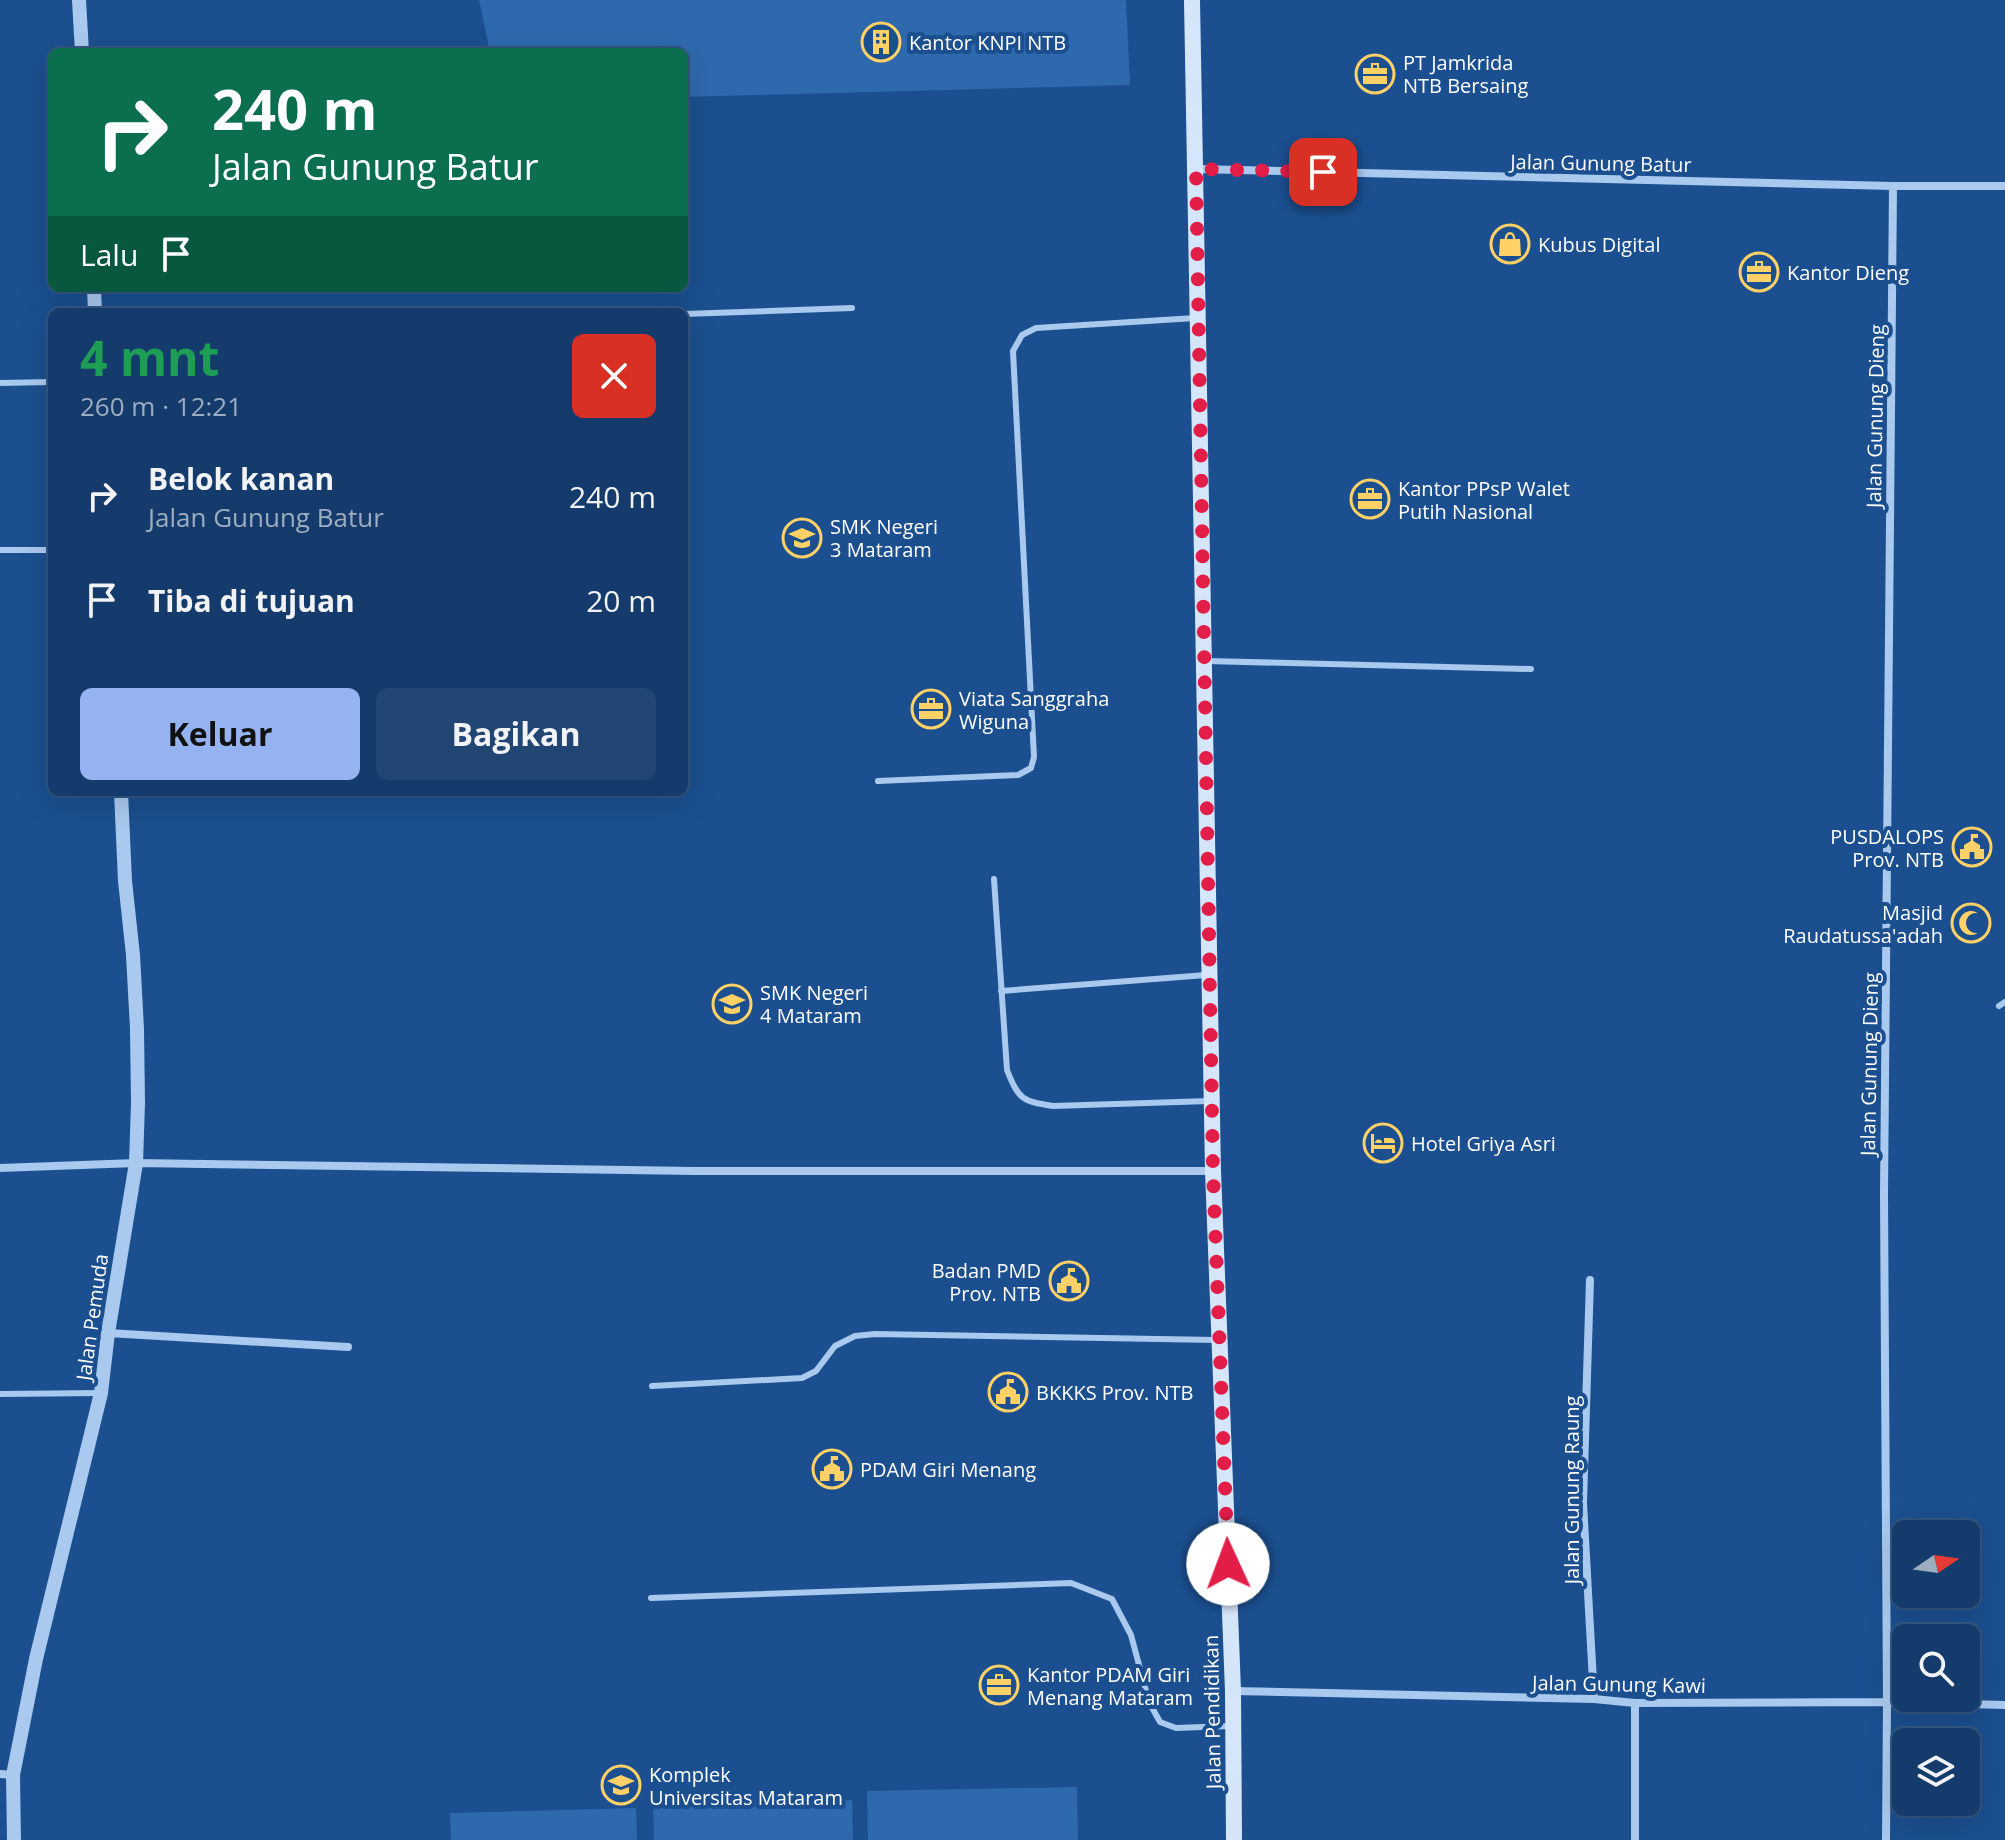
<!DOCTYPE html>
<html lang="id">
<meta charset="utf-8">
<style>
body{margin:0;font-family:"Open Sans",sans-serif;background:#214673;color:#f1f3f6;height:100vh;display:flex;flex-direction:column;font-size:30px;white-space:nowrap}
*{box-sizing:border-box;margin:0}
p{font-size:26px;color:#9dadc1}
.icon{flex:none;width:44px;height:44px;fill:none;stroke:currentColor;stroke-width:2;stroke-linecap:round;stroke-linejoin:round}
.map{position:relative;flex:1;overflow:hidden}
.panel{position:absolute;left:48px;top:308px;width:640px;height:488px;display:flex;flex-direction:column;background:#143b6b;border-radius:12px;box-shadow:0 8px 32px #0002,0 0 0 2px #33557e}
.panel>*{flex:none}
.hud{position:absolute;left:48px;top:48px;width:640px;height:244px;border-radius:12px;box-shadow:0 8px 32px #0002,0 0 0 2px #33557e;background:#0b6e4f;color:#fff;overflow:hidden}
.needle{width:52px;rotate:77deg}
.fabs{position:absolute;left:1892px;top:1520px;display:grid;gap:16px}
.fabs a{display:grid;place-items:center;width:88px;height:88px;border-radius:12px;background:#143b6b;box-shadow:0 8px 32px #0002,0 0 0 2px #33557e;font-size:40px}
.pin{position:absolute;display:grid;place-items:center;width:68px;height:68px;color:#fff;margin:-34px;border-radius:16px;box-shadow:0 4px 12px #0006}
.me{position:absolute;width:88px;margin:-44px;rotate:358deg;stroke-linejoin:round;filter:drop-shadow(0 0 6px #0008)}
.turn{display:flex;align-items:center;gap:28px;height:168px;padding:0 32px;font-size:36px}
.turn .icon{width:104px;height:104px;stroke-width:2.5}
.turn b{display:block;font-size:56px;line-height:68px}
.then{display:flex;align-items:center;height:76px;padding:0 32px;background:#0003;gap:16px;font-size:30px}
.round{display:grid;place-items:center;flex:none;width:84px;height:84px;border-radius:12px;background:#214673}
.headline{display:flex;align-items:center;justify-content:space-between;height:136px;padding:0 32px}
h1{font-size:48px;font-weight:700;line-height:60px;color:#1e9e55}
.action{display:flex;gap:16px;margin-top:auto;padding:16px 32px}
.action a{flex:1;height:92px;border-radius:12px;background:#95b2f1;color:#111;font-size:32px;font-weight:700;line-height:92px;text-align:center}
.action a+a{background:#214673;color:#f1f3f6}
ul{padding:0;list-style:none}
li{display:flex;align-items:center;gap:24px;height:104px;padding:0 32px}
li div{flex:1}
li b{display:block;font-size:30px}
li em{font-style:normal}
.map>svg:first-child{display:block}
.green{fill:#2e69ad}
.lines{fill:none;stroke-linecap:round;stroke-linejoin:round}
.service{stroke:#a9c9ee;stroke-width:6}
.minor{stroke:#a9c9ee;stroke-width:8}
.tertiary{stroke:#a9c9ee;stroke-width:14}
.secondary{stroke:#d6e6fa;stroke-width:16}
.route{stroke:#e11d48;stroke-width:14;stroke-dasharray:0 25.2}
.labels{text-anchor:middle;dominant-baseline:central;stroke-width:8;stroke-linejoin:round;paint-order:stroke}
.poi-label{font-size:20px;fill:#fff;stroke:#1b4f8f;text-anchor:start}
.street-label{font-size:20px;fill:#fff;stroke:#1b4f8f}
</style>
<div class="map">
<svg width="2005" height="1840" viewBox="0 0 2005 1840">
<rect width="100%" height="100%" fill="#1b4f8f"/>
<path class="green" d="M 479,0 L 1126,0 L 1130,85 L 684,97 L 684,52 L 490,52 Z
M 1077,1787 L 1078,1840 L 868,1840 L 867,1791 Z
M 852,1800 L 853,1840 L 654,1840 L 653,1804 Z
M 636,1808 L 637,1840 L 451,1840 L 450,1813 Z"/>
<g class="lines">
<path class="service" d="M 684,314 L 852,308
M 0,383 L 52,382
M 0,550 L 52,550
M 1206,661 L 1531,669
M 878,781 L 1018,775 L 1031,768 L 1034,757 L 1013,351 L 1022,335 L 1036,328 L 1195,318
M 994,879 L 1007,1070 C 1019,1100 1022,1101 1053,1106 L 1209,1101
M 1001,991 L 1206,975
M 1999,1006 L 2005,1002
M 652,1386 L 802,1378 L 816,1371 L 835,1346 L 855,1336 L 875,1334 L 1216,1340
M 0,1394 L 101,1393
M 651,1598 L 1071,1583 L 1112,1599 L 1131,1635 L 1149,1702 L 1160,1722 L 1176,1728 L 1230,1726"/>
<path class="minor" d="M 1196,169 L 1893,186 L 2005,186
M 0,1168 L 136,1163 L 695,1171 L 1213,1171
M 1590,1280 L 1583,1503 L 1594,1699
M 108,1333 L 348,1347
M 1233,1691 L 1594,1699 L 1635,1703 L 1887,1702 L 2005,1705
M 0,1774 L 13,1775
M 1635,1840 L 1635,1703
M 1886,1840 L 1887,1702 L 1884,1194 L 1893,186"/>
<path class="tertiary" d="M 79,0 L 82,52
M 94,288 L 95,312
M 14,1840 L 13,1775 L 36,1659 L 101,1393 L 108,1333 L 136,1163 L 138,1103 L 137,1029 L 133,955 L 125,881 L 121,792"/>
<path class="secondary" d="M 1192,0 L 1213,1171 L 1233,1691 L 1234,1840"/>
</g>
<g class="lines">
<path class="route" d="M 1228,1564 L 1213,1171 L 1196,169 L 1323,172"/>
</g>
<defs>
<symbol id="building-ring" viewBox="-11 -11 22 22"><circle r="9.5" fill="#1b4f8f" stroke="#ffd166" stroke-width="1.5"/><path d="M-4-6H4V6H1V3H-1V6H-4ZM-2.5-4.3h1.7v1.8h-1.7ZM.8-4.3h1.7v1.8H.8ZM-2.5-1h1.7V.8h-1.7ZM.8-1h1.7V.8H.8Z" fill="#ffd166"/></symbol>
<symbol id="office-ring" viewBox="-11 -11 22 22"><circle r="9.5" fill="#1b4f8f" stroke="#ffd166" stroke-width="1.5"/><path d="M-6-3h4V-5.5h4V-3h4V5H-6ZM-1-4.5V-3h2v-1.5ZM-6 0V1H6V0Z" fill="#ffd166"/></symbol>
<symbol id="shop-ring" viewBox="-11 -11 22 22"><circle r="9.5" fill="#1b4f8f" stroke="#ffd166" stroke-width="1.5"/><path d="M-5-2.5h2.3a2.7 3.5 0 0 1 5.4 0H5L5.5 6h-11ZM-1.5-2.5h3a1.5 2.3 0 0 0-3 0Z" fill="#ffd166"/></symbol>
<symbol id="school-ring" viewBox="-11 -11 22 22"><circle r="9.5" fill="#1b4f8f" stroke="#ffd166" stroke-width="1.5"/><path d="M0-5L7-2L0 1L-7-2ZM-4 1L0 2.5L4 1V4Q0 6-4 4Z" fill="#ffd166"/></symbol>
<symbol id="civic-ring" viewBox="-11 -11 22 22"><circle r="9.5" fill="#1b4f8f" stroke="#ffd166" stroke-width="1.5"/><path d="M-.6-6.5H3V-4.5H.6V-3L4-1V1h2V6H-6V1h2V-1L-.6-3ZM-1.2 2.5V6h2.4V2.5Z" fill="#ffd166"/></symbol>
<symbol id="mosque-ring" viewBox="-11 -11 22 22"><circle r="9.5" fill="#1b4f8f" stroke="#ffd166" stroke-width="1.5"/><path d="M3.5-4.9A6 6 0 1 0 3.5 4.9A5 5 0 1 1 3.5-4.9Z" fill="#ffd166"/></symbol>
<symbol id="hotel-ring" viewBox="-11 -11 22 22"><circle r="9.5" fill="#1b4f8f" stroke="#ffd166" stroke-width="1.5"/><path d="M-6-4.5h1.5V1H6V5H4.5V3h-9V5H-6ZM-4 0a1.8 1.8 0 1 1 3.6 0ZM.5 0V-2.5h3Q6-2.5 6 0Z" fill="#ffd166"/></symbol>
<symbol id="university-ring" viewBox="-11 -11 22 22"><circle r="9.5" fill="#1b4f8f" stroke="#ffd166" stroke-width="1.5"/><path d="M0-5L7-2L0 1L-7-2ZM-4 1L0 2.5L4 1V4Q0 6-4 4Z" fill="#ffd166"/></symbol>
</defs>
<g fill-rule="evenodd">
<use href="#building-ring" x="859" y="20" width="44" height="44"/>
<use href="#office-ring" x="1353" y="52" width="44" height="44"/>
<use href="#shop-ring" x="1488" y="222" width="44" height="44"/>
<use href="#office-ring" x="1737" y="250" width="44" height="44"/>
<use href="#office-ring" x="1348" y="477" width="44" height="44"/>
<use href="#school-ring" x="780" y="516" width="44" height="44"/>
<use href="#office-ring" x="909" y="687" width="44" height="44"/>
<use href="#civic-ring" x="1950" y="825" width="44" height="44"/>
<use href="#mosque-ring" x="1949" y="901" width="44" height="44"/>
<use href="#school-ring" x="710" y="982" width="44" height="44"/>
<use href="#hotel-ring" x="1361" y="1121" width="44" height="44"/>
<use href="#civic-ring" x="1047" y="1259" width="44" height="44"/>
<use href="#civic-ring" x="986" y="1370" width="44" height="44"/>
<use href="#civic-ring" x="810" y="1447" width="44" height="44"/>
<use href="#office-ring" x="977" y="1663" width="44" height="44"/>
<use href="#university-ring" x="599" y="1763" width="44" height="44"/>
</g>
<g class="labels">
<g class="poi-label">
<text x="909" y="42">Kantor KNPI NTB</text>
<text x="1403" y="62">PT Jamkrida<tspan x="1403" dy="23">NTB Bersaing</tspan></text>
<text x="1538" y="244">Kubus Digital</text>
<text x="1787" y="272">Kantor Dieng</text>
<text x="1398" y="488">Kantor PPsP Walet<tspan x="1398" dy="23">Putih Nasional</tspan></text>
<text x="830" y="526">SMK Negeri<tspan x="830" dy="23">3 Mataram</tspan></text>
<text x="959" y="698">Viata Sanggraha<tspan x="959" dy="23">Wiguna</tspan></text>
<text x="1944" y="836" text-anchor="end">PUSDALOPS<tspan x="1944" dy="23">Prov. NTB</tspan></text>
<text x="1943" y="912" text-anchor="end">Masjid<tspan x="1943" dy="23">Raudatussa'adah</tspan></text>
<text x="760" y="992">SMK Negeri<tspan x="760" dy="23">4 Mataram</tspan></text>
<text x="1411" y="1143">Hotel Griya Asri</text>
<text x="1041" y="1270" text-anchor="end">Badan PMD<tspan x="1041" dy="23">Prov. NTB</tspan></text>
<text x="1036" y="1392">BKKKS Prov. NTB</text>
<text x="860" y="1469">PDAM Giri Menang</text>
<text x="1027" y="1674">Kantor PDAM Giri<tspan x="1027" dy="23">Menang Mataram</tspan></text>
<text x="649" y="1774">Komplek<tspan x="649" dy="23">Universitas Mataram</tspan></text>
</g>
<g class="street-label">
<text transform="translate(1601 163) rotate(1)">Jalan Gunung Batur</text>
<text transform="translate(1875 416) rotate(-89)">Jalan Gunung Dieng</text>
<text transform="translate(1869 1064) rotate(-89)">Jalan Gunung Dieng</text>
<text transform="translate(92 1317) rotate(-82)">Jalan Pemuda</text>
<text transform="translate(1571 1490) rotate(-90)">Jalan Gunung Raung</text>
<text transform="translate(1619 1684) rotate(1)">Jalan Gunung Kawi</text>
<text transform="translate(1212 1712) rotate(-91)">Jalan Pendidikan</text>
</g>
</g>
</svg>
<div class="fabs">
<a><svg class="needle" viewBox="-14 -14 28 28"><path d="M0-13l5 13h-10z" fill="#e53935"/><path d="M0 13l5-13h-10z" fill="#9dadc1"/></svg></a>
<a><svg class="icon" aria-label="search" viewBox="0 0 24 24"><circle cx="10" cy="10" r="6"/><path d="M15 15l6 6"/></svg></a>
<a><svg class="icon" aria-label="layers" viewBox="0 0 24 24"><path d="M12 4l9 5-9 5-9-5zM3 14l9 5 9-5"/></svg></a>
</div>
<div class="pin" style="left:1323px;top:172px;background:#d93025"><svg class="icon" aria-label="arrive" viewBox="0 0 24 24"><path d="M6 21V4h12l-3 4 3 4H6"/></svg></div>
<svg class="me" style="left:1228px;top:1564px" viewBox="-20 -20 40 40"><circle r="19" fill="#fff"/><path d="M0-13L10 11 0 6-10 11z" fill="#e11d48"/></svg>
<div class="hud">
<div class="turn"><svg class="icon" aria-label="right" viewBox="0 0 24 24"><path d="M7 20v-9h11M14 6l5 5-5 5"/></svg><div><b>240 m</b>Jalan Gunung Batur</div></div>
<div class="then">Lalu<svg class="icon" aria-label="arrive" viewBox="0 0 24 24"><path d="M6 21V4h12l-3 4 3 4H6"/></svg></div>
</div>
<section class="panel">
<div class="headline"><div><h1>4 mnt</h1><p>260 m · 12:21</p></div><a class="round" style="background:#d93025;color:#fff"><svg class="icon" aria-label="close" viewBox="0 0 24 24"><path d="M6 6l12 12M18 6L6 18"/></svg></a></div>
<ul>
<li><svg class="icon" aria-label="right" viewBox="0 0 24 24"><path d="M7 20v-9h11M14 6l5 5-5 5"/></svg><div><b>Belok kanan</b><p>Jalan Gunung Batur</p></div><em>240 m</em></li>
<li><svg class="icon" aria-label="arrive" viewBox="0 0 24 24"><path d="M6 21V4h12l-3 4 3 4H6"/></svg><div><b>Tiba di tujuan</b></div><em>20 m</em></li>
</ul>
<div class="action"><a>Keluar</a><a>Bagikan</a></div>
</section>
</div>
